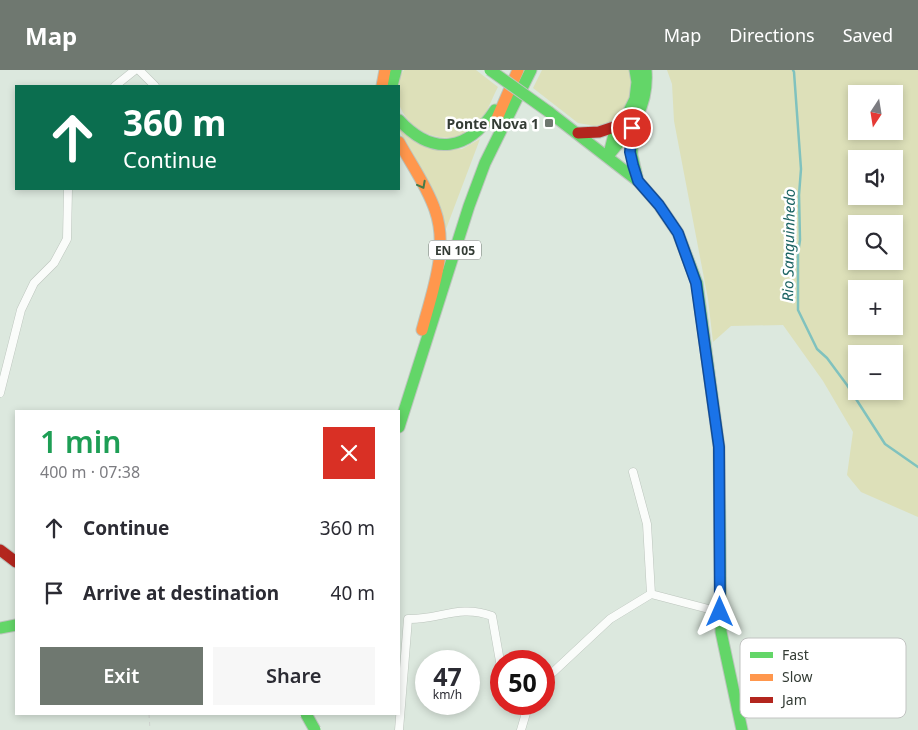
<!DOCTYPE html>
<meta charset="utf-8">
<style>
body{margin:0;font-family:"Noto Sans",sans-serif;background:#f7f7f7;color:#2b2b33;height:100vh;display:flex;flex-direction:column;font-size:19px;white-space:nowrap}
*{box-sizing:border-box;margin:0}
p{font-size:16px;color:#7c7c81}
.icon{flex:none;width:28px;height:28px;fill:none;stroke:currentColor;stroke-width:2;stroke-linecap:round;stroke-linejoin:round}
.map{position:relative;flex:1;overflow:hidden}
.drawer{position:absolute;left:15px;top:340px;width:385px;height:305px;display:flex;flex-direction:column;background:#fff;border-radius:0px;box-shadow:0 2px 8px #0003}
.drawer>*{flex:none}
.guide{position:absolute;left:15px;top:15px;width:385px;height:105px;border-radius:0px;box-shadow:0 2px 8px #0003;background:#0b6e4f;color:#fff;overflow:hidden}
.needle{width:32px;rotate:192deg}
.buttons{position:absolute;left:848px;top:15px;display:grid;gap:10px}
.buttons a{display:grid;place-items:center;width:55px;height:55px;border-radius:0px;background:#fff;box-shadow:0 2px 8px #0003;font-size:25px}
.speed{position:absolute;left:415px;top:580px;display:flex;gap:10px;font-size:25px;font-weight:700;text-align:center}
.speed>*{display:grid;place-content:center;width:65px;height:65px;border-radius:50%;background:#fff;box-shadow:0 2px 8px #0003;line-height:1}
.speed small{font-size:12px;font-weight:400}
.speed .limit{border:8px solid #d22;background:#fff;color:#111}
.pin{position:absolute;display:grid;place-items:center;width:42px;height:42px;color:#fff;margin:-21px;border:2px solid #fff;border-radius:50%;box-shadow:0 1px 5px #0007}
.me{position:absolute;width:55px;margin:-28px;rotate:0deg;stroke-linejoin:round;filter:drop-shadow(0 0 4px #0008)}
.turn{display:flex;align-items:center;gap:18px;height:105px;padding:0 25px;font-size:22px}
.turn .icon{width:65px;height:65px;stroke-width:2.5}
.turn b{display:block;font-size:35px;line-height:42px}
.round{display:grid;place-items:center;flex:none;width:52px;height:52px;border-radius:0px;background:#f7f7f7}
.headline{display:flex;align-items:center;justify-content:space-between;height:85px;padding:0 25px}
h1{font-size:30px;font-weight:600;line-height:38px;color:#1e9e55}
.button{display:flex;gap:10px;margin-top:auto;padding:10px 25px}
.button a{flex:1;height:58px;border-radius:0px;background:#6f7870;color:#fff;font-size:20px;font-weight:600;line-height:58px;text-align:center}
.button a+a{background:#f7f7f7;color:#2b2b33}
ul{padding:0;list-style:none}
li{display:flex;align-items:center;gap:15px;height:65px;padding:0 25px}
li div{flex:1}
li b{display:block;font-size:19px}
li em{font-style:normal}
header{display:flex;align-items:center;gap:30px;box-sizing:border-box;height:70px;padding:0 25px;background:#6f7870;color:#fff}
header strong{font-size:24px}
nav{display:flex;gap:28px;margin-inline-start:auto;font-size:18px}
.map>svg:first-child{display:block}
.green{fill:#dde0b9;fill-rule:evenodd}
.lines{fill:none;stroke-linecap:round;stroke-linejoin:round}
.stream{stroke:#80c2be;stroke-width:2.5}
.street-casing{stroke:#bcc5bd;stroke-width:9}
.fast-casing{stroke:#bcc5bd;stroke-width:13}
.slow-casing{stroke:#bcc5bd;stroke-width:13}
.jam-casing{stroke:#bcc5bd;stroke-width:13}
.path{stroke:#d1d4d1;stroke-width:1;stroke-dasharray:4 4;stroke-linecap:butt}
.street{stroke:#fafcfa;stroke-width:8}
.fast{stroke:#63d668;stroke-width:11}
.slow{stroke:#ff974d;stroke-width:11}
.jam{stroke:#b3261e;stroke-width:11}
.fast-bridge-casing{stroke:#bcc5bd;stroke-width:13;stroke-linecap:butt}
.fast-bridge{stroke:#63d668;stroke-width:11}
.oneway{stroke:#477a49}
.route-casing{stroke:#114b97;stroke-width:12}
.route{stroke:#1a73e8;stroke-width:9}
.poi-dot{fill:#6f7870;stroke:#fff;stroke-width:2}
.labels{text-anchor:middle;dominant-baseline:central;stroke-width:5;stroke-linejoin:round;paint-order:stroke}
.shield{fill:#fff;stroke:#717672;stroke-width:1}
.shield-label{font-size:12px;font-weight:bold;fill:#343c35}
.poi-label{font-size:14px;font-weight:bold;fill:#343c35;stroke:#fff;text-anchor:end}
.water-label{font-size:15px;font-style:italic;fill:#1b6363;stroke:#fff}
.key{fill:#fff;stroke:#c2c4c2;stroke-width:1}
.key-label{font-size:14px;fill:#343c35}
</style>
<header>
<strong>Map</strong>
<nav><a>Map</a><a>Directions</a><a>Saved</a></nav>
</header>
<div class="map">
<svg width="918" height="660" viewBox="0 0 918 660">
<rect width="100%" height="100%" fill="#dce8de"/>
<path class="green" d="M 404,0 L 476,0 L 498,17 C 491,30 486,47 475,57 C 452,78 414,66 401,39 C 398,34 399,27 399,20 C 399,12 398,8 404,0 Z
M 542,0 L 631,0 L 632,28 L 622,43 L 611,53 L 595,56 L 578,53 L 533,18 Z
M 667,0 L 918,0 L 918,447 L 861,422 L 847,405 L 853,362 L 823,311 L 783,255 L 731,256 L 713,272 L 708,229 L 674,51 L 672,14 ZM 856,24 L 894,24 L 894,61 L 856,61 ZM 856,89 L 894,89 L 894,126 L 856,126 ZM 856,154 L 894,154 L 894,191 L 856,191 ZM 856,219 L 894,219 L 894,256 L 856,256 ZM 856,284 L 894,284 L 894,321 L 856,321 Z
M 399,59 L 440,80 L 462,79 L 480,69 L 446,159 Z"/>
<g class="lines">
<path class="stream" d="M 793,0 L 794,2 L 801,99 L 799,125 L 800,170 L 798,183 L 798,240 L 817,279 L 827,288 L 847,315 L 885,374 L 918,397"/>
<defs>
<path id="street" d="M 139,0 L 155,16
M 115,16 L 135,0
M 0,323 L 21,240 L 34,213 L 54,193 L 67,169 L 68,119
M 633,402 L 647,454 L 651,524
M 544,615 L 550,605 L 610,549 L 651,524 L 720,542
M 518,634 L 526,643
M 399,660 L 408,549 C 439,550 459,534 492,546 L 501,597
M 521,660 L 526,643 L 532,634"/>
<path id="fast" d="M 392,16 L 396,0
M 549,42 L 638,111 L 659,135 L 678,163 L 697,213 L 719,377 L 721,562 L 742,660
M 399,50 C 433,87 468,81 495,40
M 632,58 L 632,85 L 638,111
M 609,84 L 615,60 L 627,45 L 635,29 L 637,12 L 635,0
M 608,86 C 631,58 649,38 646,0
M 399,357 L 469,136 L 485,93 L 531,0
M 0,558 L 16,555"/>
<path id="slow" d="M 382,16 L 385,0
M 495,53 L 518,0
M 399,72 C 411,94 427,116 435,140 C 449,179 432,222 422,260"/>
<path id="jam" d="M 578,63 L 599,62 L 617,56
M 0,480 L 16,492"/>
</defs>
<use href="#street" class="street-casing"/>
<use href="#fast" class="fast-casing"/>
<use href="#slow" class="slow-casing"/>
<use href="#jam" class="jam-casing"/>
<path class="path" d="M 149,644 L 150,660"/>
<use href="#street" class="street"/>
<use href="#fast" class="fast"/>
<use href="#slow" class="slow"/>
<use href="#jam" class="jam"/>
<defs>
<path id="fast-bridge" d="M 490,0 L 549,42
M 306,644 L 315,660"/>
</defs>
<use href="#fast-bridge" class="fast-bridge-casing"/>
<use href="#fast-bridge" class="fast-bridge"/>
</g>
<defs><path id="oneway-chevron" d="M-2-3.5L2.5 0L-2 3.5" fill="none" stroke-width="1.6" stroke-linecap="round" stroke-linejoin="round" transform="scale(1.25)"/></defs>
<use class="oneway" href="#oneway-chevron" transform="translate(422 115) rotate(62)"/>
<g class="lines">
<defs>
<path id="route" d="M 632,58 L 630,82 L 633,95 L 638,111 L 659,135 L 678,163 L 696,213 L 719,377 L 720,542"/>
</defs>
<use href="#route" class="route-casing"/>
<use href="#route" class="route"/>
</g>
<rect class="poi-dot" x="544" y="48" width="10" height="10" rx="2.5"/>
<g class="labels">
<rect class="shield" x="429" y="170.5" width="52" height="19" rx="4"/>
<g class="shield-label">
<text x="455" y="180">EN 105</text>
</g>
<g class="poi-label">
<text x="539" y="53">Ponte Nova 1</text>
</g>
<g class="water-label">
<text transform="translate(788 175) rotate(-89)">Rio Sanguinhedo</text>
</g>
</g>
<rect x="740" y="568" width="166" height="80" rx="8" class="key"/>
<rect x="750" y="582" width="23" height="6" fill="#63d668"/>
<rect x="750" y="604" width="23" height="7" fill="#ff974d"/>
<rect x="750" y="627" width="23" height="6" fill="#b3261e"/>
<g class="key-label">
<text x="782" y="590">Fast</text>
<text x="782" y="612">Slow</text>
<text x="782" y="635">Jam</text>
</g>
</svg>
<div class="buttons">
<a><svg class="needle" viewBox="-14 -14 28 28"><path d="M0-13l5 13h-10z" fill="#e53935"/><path d="M0 13l5-13h-10z" fill="#7c7c81"/></svg></a>
<a><svg class="icon" aria-label="sound" viewBox="0 0 24 24"><path d="M4 9h4l5-4v14l-5-4H4zM17 9q2 3 0 6"/></svg></a>
<a><svg class="icon" aria-label="search" viewBox="0 0 24 24"><circle cx="10" cy="10" r="6"/><path d="M15 15l6 6"/></svg></a>
<a>+</a>
<a>−</a>
</div>
<div class="speed"><div>47<small>km/h</small></div><div class="limit">50</div></div>
<div class="pin" style="left:632px;top:58px;background:#d93025"><svg class="icon" aria-label="arrive" viewBox="0 0 24 24"><path d="M6 21V4h12l-3 4 3 4H6"/></svg></div>
<svg class="me" style="left:720px;top:542px" viewBox="-20 -20 40 40"><path d="M0-17L14 15 0 8-14 15z" fill="#1a73e8" stroke="#fff" stroke-width="4"/></svg>
<div class="guide">
<div class="turn"><svg class="icon" aria-label="ahead" viewBox="0 0 24 24"><path d="M12 20V5M6 11l6-6 6 6"/></svg><div><b>360 m</b>Continue</div></div>
</div>
<section class="drawer">
<div class="headline"><div><h1>1 min</h1><p>400 m · 07:38</p></div><a class="round" style="background:#d93025;color:#fff"><svg class="icon" aria-label="close" viewBox="0 0 24 24"><path d="M6 6l12 12M18 6L6 18"/></svg></a></div>
<ul>
<li><svg class="icon" aria-label="ahead" viewBox="0 0 24 24"><path d="M12 20V5M6 11l6-6 6 6"/></svg><div><b>Continue</b></div><em>360 m</em></li>
<li><svg class="icon" aria-label="arrive" viewBox="0 0 24 24"><path d="M6 21V4h12l-3 4 3 4H6"/></svg><div><b>Arrive at destination</b></div><em>40 m</em></li>
</ul>
<div class="button"><a>Exit</a><a>Share</a></div>
</section>
</div>
